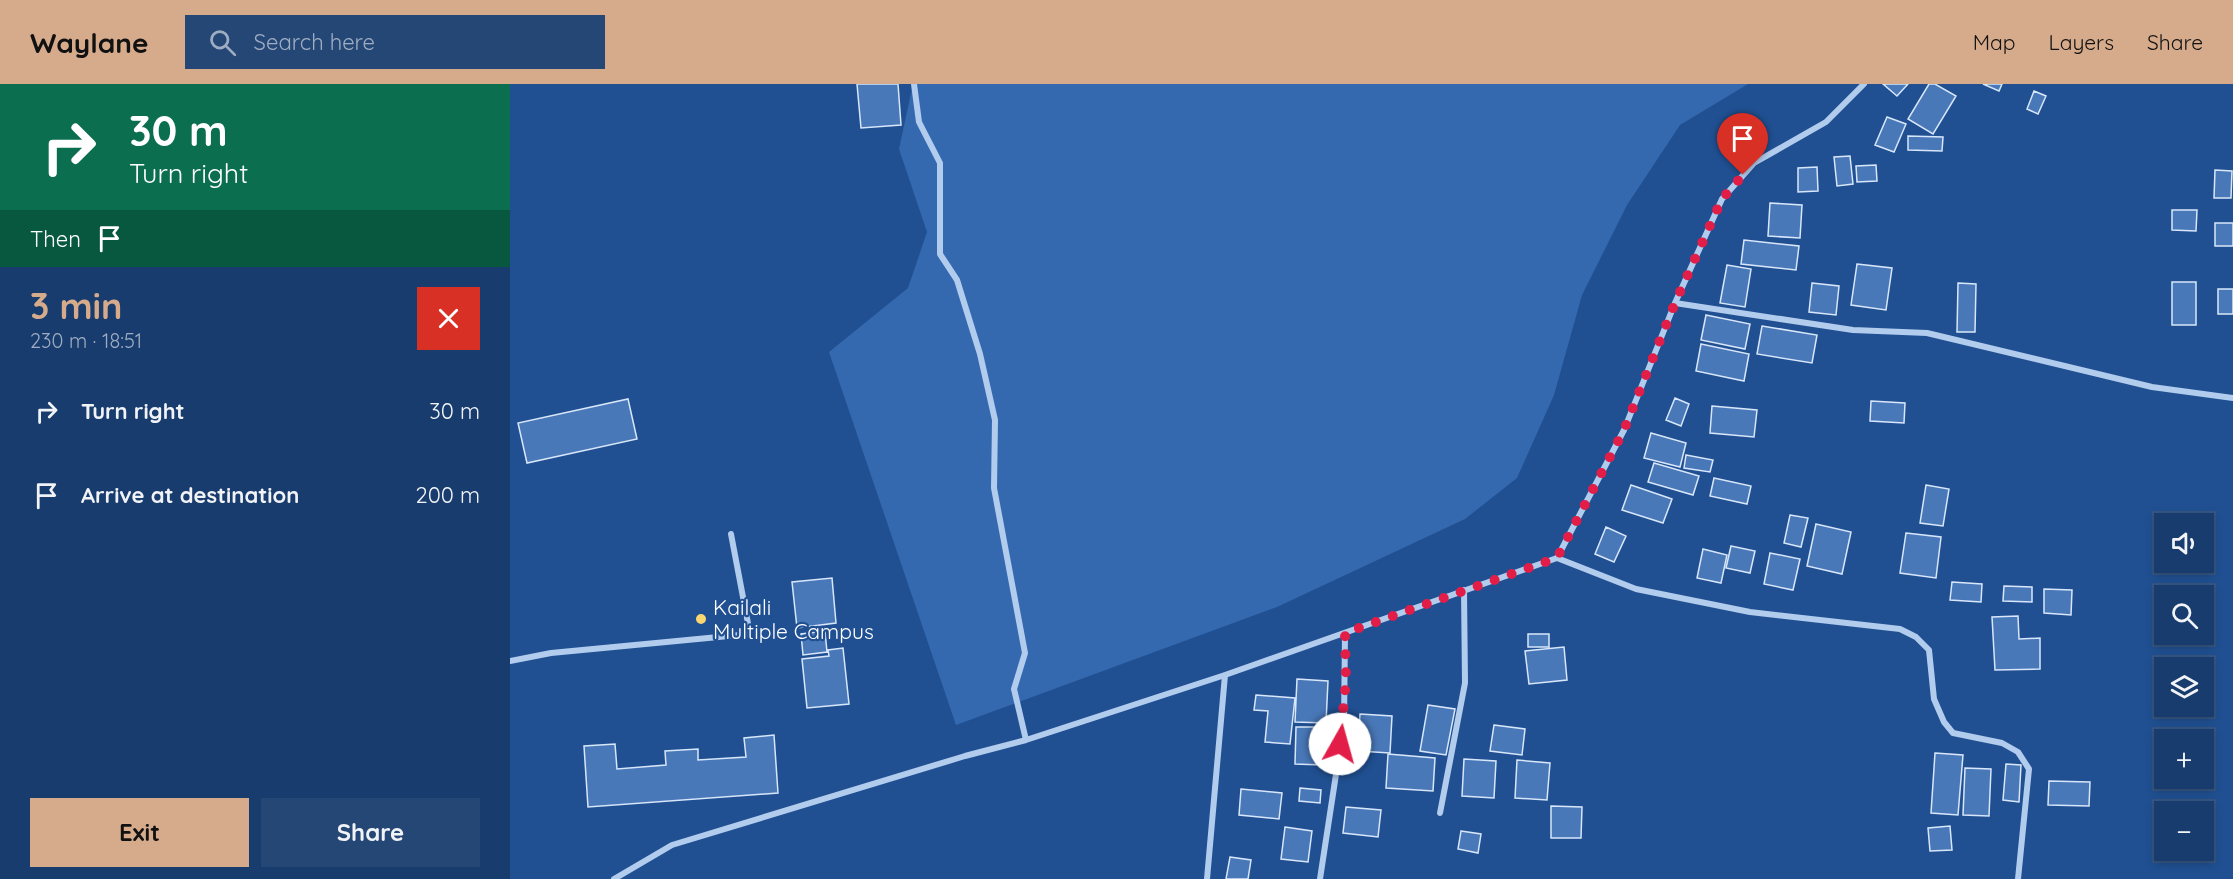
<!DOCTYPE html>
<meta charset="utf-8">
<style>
body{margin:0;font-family:Quicksand,sans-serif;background:#254776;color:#f1f3f6;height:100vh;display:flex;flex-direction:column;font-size:22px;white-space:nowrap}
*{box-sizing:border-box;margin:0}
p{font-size:20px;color:#9fadc2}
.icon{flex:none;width:33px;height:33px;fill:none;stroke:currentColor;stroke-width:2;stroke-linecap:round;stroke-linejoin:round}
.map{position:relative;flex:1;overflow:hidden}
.side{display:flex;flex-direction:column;background:#183c6e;width:510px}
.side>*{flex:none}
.top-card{background:#0b6e4f;color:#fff;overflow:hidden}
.fabs{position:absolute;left:1644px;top:429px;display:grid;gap:12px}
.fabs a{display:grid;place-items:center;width:60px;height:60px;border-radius:0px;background:#183c6e;box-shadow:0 3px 9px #0003,0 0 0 2px #365681;font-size:30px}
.pin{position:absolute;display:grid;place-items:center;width:51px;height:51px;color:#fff;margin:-62px -26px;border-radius:50% 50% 50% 0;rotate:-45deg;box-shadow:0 0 6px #0007}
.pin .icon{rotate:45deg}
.me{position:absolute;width:66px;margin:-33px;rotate:7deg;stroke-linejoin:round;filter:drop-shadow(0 0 4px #0008)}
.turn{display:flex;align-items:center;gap:21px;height:126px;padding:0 30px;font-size:27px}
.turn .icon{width:78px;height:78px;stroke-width:2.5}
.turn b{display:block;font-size:42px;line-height:51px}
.then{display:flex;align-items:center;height:57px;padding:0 30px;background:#0003;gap:12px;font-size:22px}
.round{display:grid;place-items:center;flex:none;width:63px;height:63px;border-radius:0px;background:#254776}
.headline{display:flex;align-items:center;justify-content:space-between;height:102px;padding:0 30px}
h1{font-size:36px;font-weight:800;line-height:45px;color:#d6ab8b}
.button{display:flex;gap:12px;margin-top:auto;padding:12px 30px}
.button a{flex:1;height:69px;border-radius:0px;background:#d6ab8b;color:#111;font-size:24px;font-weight:800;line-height:69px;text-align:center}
.button a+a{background:#254776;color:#f1f3f6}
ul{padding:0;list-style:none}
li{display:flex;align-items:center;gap:18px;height:84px;padding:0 30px}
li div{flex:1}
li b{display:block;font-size:22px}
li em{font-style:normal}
header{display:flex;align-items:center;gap:36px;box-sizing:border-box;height:84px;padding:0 30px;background:#d6ab8b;color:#111}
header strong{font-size:28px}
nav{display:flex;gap:33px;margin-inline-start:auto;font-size:21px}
.search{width:420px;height:54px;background:#254776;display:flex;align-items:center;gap:15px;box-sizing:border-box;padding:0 21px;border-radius:0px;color:#9fadc2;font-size:22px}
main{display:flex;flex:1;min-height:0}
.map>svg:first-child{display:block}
.green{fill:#3469b0}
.building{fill:#4978b9;stroke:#d8e6fa;stroke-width:1.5}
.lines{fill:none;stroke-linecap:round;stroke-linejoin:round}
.minor{stroke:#b2cced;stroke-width:6}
.route{stroke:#e11d48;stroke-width:10;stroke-dasharray:0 18}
.poi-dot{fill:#fbd673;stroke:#205092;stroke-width:2}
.labels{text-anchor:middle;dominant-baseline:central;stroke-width:4.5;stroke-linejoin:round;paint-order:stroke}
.poi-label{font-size:21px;fill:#fff;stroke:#205092;text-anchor:start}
</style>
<header>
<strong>Waylane</strong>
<div class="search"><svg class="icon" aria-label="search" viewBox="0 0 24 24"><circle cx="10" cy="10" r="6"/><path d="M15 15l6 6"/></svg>Search here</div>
<nav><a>Map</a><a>Layers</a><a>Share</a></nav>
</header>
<main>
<section class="side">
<div class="top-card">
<div class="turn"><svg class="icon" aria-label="right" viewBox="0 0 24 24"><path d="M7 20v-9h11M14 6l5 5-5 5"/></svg><div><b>30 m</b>Turn right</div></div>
<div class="then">Then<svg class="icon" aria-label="arrive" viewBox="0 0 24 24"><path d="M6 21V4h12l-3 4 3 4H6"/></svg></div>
</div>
<div class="headline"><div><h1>3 min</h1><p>230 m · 18:51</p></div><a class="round" style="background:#d93025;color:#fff"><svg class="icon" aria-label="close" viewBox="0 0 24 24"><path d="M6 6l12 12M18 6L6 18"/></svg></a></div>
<ul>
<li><svg class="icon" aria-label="right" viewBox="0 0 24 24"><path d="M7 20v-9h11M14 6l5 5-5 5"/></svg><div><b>Turn right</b></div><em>30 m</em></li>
<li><svg class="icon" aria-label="arrive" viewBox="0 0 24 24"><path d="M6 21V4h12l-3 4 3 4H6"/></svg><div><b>Arrive at destination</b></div><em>200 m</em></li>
</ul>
<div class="button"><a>Exit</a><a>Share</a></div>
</section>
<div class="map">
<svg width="1723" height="795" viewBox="0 0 1723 795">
<rect width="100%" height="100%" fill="#205092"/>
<path class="green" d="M 403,0 L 1238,0 L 1170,41 L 1117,121 L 1072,211 L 1044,311 L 1007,394 L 955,435 L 767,523 L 446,641 L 319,268 L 398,204 L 417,148 L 389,65 Z"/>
<path class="building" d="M 347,0 L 388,0 L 391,41 L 351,44 Z
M 1373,0 L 1398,0 L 1387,12 Z
M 1419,0 L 1425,0 L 1446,12 L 1423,50 L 1398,35 Z
M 1473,0 L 1492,0 L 1489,7 Z
M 1524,7 L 1536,12 L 1528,30 L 1517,25 Z
M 1377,33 L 1396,40 L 1384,68 L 1365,61 Z
M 1398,52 L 1433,53 L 1432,67 L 1398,66 Z
M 1340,72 L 1343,100 L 1327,102 L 1324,73 Z
M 1366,81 L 1367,97 L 1347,98 L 1346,82 Z
M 1307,83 L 1308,107 L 1288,108 L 1288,84 Z
M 1705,86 L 1722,87 L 1721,114 L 1704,114 Z
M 1260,119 L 1292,121 L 1290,154 L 1258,152 Z
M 1662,126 L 1687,126 L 1686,147 L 1662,146 Z
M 1705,139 L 1723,139 L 1723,162 L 1705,162 Z
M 1234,156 L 1289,162 L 1286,186 L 1231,180 Z
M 1347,180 L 1382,184 L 1376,226 L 1341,221 Z
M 1217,181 L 1241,185 L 1235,223 L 1210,219 Z
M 1662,198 L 1686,198 L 1686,241 L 1662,241 Z
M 1302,199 L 1329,202 L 1326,231 L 1299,228 Z
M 1448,199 L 1466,200 L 1465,248 L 1447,248 Z
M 1708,205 L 1723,205 L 1723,230 L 1708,230 Z
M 1196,231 L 1240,240 L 1235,265 L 1191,256 Z
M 1252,242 L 1307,251 L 1302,279 L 1247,270 Z
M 1191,260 L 1239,270 L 1234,297 L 1186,287 Z
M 1165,314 L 1179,320 L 1171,342 L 1156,336 Z
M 118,315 L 127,355 L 17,379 L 8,339 Z
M 1361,317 L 1395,319 L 1394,339 L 1360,337 Z
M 1202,322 L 1247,326 L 1244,353 L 1200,349 Z
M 1141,349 L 1176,359 L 1170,383 L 1134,374 Z
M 1176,371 L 1203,376 L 1200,388 L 1174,384 Z
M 1144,379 L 1189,392 L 1183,411 L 1138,398 Z
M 1204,394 L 1241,402 L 1237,420 L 1200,412 Z
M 1121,401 L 1162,415 L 1153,439 L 1112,426 Z
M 1416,401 L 1439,405 L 1433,442 L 1410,439 Z
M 1280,431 L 1298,434 L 1291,463 L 1274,459 Z
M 1306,440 L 1341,448 L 1332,490 L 1297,482 Z
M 1096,443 L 1116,452 L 1104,478 L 1085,470 Z
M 1396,449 L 1431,453 L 1426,494 L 1390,489 Z
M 1221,462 L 1245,467 L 1240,489 L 1216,484 Z
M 1193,465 L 1217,471 L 1211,499 L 1187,494 Z
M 1260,469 L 1290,475 L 1283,506 L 1254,500 Z
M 322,494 L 326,539 L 287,544 L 282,498 Z
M 1442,498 L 1472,500 L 1471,518 L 1440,516 Z
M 1494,502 L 1522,503 L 1522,518 L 1493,517 Z
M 1534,505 L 1562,506 L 1561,531 L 1534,529 Z
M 1508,532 L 1509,555 L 1530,554 L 1530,585 L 1485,586 L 1482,533 Z
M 315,547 L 317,568 L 293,571 L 291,550 Z
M 1018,550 L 1039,550 L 1039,563 L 1018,563 Z
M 1054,563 L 1057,596 L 1019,600 L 1015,567 Z
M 333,564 L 339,620 L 297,624 L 292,575 L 319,572 L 318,566 Z
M 787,595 L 818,597 L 816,639 L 785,638 Z
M 746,611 L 785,614 L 780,660 L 755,658 L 758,627 L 744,626 Z
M 918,621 L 945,625 L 936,671 L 910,667 Z
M 850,630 L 882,632 L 880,669 L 848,667 Z
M 984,641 L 1015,645 L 1012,671 L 980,667 Z
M 786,643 L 814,643 L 812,681 L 785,680 Z
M 264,651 L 268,709 L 78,723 L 74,662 L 105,660 L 107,685 L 156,681 L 155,667 L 188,665 L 188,676 L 236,673 L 234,654 Z
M 1425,669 L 1453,671 L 1448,731 L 1421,729 Z
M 878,670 L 925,674 L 923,707 L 876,704 Z
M 954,675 L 986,677 L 984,714 L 952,712 Z
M 1007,676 L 1040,679 L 1037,716 L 1005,714 Z
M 1496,680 L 1511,681 L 1509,718 L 1493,716 Z
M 1455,684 L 1481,685 L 1479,732 L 1453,731 Z
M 1539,697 L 1580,698 L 1579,722 L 1538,721 Z
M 790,704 L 811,706 L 810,719 L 789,717 Z
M 731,705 L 772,709 L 769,735 L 729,731 Z
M 1041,722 L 1072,723 L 1071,754 L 1041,754 Z
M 836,723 L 871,726 L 868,753 L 833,749 Z
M 1440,742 L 1442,766 L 1420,767 L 1418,744 Z
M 775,743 L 802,747 L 798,778 L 771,775 Z
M 951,747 L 971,750 L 968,769 L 948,765 Z
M 720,773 L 741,776 L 738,795 L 716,795 Z"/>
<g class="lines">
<path class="minor" d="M 404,0 L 409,38 L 430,79 L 430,170 L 447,196 L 470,270 L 485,336 L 484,404 L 515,569 L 504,605 L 516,656
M 1165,219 L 1343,246 L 1417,249 L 1642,303 L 1723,314
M 1047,474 L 1126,505 L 1240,528 L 1390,545 L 1406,553 L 1419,566 L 1424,615 L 1434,638 L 1443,649 L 1492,659 L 1508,668 L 1519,685 L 1508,795
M 0,577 L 41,569 L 240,550 L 221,450
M 930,729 L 955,599 L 954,506
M 104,795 L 162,761 L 455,672 L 516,656 L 715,591 L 1047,474 L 1114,346 L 1165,219 L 1212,115 L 1244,79 L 1316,38 L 1354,0
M 697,795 L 715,591
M 810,795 L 834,638 L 835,550"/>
</g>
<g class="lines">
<path class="route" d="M 830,660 L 836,596 L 835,549 L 1047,474 L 1114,346 L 1165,219 L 1212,115 L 1233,91"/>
</g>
<circle class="poi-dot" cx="191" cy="535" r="6"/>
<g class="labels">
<g class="poi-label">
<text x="203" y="523">Kailali<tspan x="203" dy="24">Multiple Campus</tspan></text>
</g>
</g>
</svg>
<div class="fabs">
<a><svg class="icon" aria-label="sound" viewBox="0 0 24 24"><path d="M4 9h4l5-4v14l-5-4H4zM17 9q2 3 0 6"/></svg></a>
<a><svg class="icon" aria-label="search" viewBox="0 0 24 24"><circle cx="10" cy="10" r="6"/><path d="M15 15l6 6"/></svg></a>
<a><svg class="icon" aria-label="layers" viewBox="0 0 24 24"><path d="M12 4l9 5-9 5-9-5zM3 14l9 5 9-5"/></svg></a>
<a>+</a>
<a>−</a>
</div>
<div class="pin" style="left:1233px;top:91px;background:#d93025"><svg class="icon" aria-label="arrive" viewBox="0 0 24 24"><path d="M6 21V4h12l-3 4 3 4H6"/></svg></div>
<svg class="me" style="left:830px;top:660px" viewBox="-20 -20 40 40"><circle r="19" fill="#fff"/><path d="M0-13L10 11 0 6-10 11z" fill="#e11d48"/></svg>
</div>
</main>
